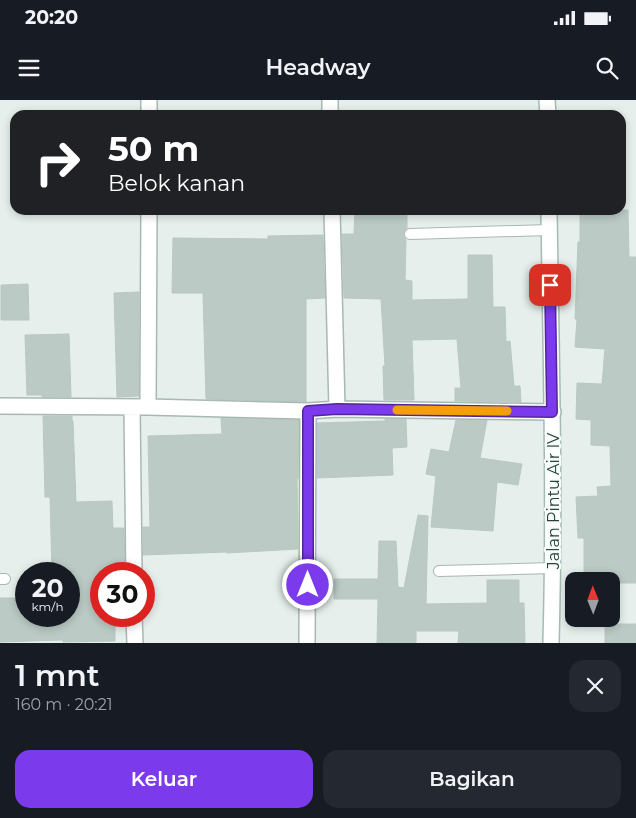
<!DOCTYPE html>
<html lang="id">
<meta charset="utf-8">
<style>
body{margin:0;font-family:Montserrat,sans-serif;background:#242831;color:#f1f3f6;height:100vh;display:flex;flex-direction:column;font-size:19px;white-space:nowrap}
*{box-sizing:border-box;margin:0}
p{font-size:16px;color:#9ea1a6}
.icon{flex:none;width:28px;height:28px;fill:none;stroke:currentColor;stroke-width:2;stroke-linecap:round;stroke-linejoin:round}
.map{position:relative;height:543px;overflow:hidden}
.panel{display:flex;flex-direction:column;background:#171b24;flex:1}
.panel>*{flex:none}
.banner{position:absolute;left:10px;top:10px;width:616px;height:105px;border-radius:15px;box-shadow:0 2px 8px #0003;background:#202124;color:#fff;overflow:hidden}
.needle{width:32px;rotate:359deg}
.tools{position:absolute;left:565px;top:472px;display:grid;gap:10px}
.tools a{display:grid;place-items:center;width:55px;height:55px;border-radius:10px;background:#171b24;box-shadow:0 2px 8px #0003;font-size:25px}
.speed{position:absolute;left:15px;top:462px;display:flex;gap:10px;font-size:25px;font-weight:700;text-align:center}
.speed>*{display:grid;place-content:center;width:65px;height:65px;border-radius:50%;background:#171b24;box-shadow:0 2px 8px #0003;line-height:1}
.speed small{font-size:12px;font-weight:400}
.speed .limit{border:8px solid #d22;background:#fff;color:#111}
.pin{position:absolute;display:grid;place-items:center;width:42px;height:42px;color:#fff;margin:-21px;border-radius:10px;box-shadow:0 2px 8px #0006}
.me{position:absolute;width:55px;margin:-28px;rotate:0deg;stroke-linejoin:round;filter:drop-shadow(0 0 4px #0008)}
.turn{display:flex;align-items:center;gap:18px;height:105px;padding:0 15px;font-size:22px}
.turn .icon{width:65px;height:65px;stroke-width:2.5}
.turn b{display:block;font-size:35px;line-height:42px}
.round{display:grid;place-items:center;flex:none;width:52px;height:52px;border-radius:15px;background:#242831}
.head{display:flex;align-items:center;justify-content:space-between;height:85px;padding:0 15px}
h1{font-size:30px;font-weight:600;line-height:38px}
.action{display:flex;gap:10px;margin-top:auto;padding:10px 15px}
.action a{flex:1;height:58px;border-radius:15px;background:#7c3aed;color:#fff;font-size:20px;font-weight:600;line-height:58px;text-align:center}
.action a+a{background:#242831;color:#f1f3f6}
.status{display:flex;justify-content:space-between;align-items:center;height:35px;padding:0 25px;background:#171b24;direction:ltr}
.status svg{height:14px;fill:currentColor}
header{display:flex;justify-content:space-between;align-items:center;height:65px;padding:0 15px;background:#171b24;font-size:22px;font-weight:600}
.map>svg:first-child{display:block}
.building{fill:#bbcac4;stroke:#b8c9c2}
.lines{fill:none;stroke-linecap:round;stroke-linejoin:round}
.service-casing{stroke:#a8b8b2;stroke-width:12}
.minor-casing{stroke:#a8b8b2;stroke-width:18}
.secondary-casing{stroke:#a4bbb3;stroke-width:18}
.service{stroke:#fff;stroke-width:10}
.minor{stroke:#fff;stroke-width:15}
.secondary{stroke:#fff;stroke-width:15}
.route-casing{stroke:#51269a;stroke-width:12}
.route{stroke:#7c3aed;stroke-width:9}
.slow{stroke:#f59e0b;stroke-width:9}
.labels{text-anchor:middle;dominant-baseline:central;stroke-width:4.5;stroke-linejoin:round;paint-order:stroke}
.street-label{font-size:16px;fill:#24423a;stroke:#f7fbf9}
</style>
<div class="status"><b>20:20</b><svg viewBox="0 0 49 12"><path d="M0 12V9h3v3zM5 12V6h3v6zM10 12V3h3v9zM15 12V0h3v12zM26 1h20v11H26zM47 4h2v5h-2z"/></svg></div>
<header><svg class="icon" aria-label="menu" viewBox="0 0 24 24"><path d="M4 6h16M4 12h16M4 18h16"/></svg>Headway<svg class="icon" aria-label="search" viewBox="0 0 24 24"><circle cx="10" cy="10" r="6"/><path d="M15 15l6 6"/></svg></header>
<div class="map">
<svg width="636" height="543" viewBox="0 0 636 543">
<rect width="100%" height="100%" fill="#e6efeb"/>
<path class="building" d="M 355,110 L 407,110 L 407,128 L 403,134 L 404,137 L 406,140 L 405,180 L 412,181 L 412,200 L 468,199 L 468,155 L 492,155 L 493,207 L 505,207 L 506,242 L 510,241 L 514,286 L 520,286 L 521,302 L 455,301 L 455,288 L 461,288 L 457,239 L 412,240 L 414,300 L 384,300 L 383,266 L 385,266 L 381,199 L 344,198 L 342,134 L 354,134 Z
M 580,110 L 628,110 L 629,157 L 636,157 L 636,483 L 611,483 L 611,481 L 584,481 L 584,438 L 578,438 L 576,397 L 598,396 L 597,387 L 611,386 L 610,346 L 591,345 L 591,320 L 576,319 L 577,283 L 602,284 L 605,249 L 575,247 L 577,219 L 575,219 L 578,142 L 580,142 Z
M 323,135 L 325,198 L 306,199 L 306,302 L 206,299 L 203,193 L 172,193 L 173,138 L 268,139 L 268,136 Z
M 28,184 L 29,220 L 1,220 L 1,185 Z
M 139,192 L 139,296 L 117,297 L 114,193 Z
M 69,234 L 71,297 L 42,297 L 42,295 L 27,295 L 25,235 Z
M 43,316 L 72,316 L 72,321 L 73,321 L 76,402 L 112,401 L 113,428 L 124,428 L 125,474 L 101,474 L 101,516 L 115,516 L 115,541 L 63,542 L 63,540 L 0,542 L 0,498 L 26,498 L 26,516 L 69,516 L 69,474 L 52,474 L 50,397 L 45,397 Z
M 221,318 L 299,320 L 298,379 L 297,379 L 298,449 L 227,453 L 227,452 L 143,455 L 143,427 L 150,427 L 148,336 L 222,334 Z
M 385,319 L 406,319 L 407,347 L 392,348 L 393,375 L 317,378 L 317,323 L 385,321 Z
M 456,320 L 487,320 L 480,358 L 522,364 L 518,385 L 497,382 L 493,431 L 431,427 L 436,376 L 426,374 L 431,349 L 449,352 Z
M 418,415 L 428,416 L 426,504 L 487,503 L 487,480 L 519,480 L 519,503 L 524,503 L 525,543 L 458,543 L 459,531 L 416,531 L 416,543 L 377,543 L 378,499 L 334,499 L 334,479 L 378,479 L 379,441 L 396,441 L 398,487 L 404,488 Z
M 605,524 L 636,524 L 636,543 L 605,543 Z"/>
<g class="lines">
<defs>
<path id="service" d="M 410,134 L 549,130
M 439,471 L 553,468
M 0,479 L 5,479"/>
<path id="minor" d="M 330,0 L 330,15
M 149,15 L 149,0
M 332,110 L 337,309
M 0,306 L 148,307 L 308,311 L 337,309 L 553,312
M 132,307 L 134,474
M 148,307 L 149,110
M 134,516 L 135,543
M 307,543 L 308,311"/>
<path id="secondary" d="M 547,0 L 548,15
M 549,110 C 551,254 555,399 551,543"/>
</defs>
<use href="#service" class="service-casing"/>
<use href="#minor" class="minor-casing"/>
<use href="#secondary" class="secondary-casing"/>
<use href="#service" class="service"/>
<use href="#minor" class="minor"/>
<use href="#secondary" class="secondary"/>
</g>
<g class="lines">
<defs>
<path id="route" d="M 308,485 L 308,311 L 337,309 L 552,312 L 550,185"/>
</defs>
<use href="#route" class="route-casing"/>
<use href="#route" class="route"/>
<path class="slow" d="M 397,310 L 507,311"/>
</g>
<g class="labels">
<g class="street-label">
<text transform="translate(553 401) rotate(-90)">Jalan Pintu Air IV</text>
</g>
</g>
</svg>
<div class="tools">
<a><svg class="needle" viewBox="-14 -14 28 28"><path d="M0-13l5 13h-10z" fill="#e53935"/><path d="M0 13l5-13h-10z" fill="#9ea1a6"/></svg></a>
</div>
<div class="speed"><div>20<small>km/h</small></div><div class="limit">30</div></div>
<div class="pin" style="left:550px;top:185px;background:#d93025"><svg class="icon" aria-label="arrive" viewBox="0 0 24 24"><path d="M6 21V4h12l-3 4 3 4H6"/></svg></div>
<svg class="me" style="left:308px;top:485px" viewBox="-20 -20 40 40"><circle r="17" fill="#7c3aed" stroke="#fff" stroke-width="3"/><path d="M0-11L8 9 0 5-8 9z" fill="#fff"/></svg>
<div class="banner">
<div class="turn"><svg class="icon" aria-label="right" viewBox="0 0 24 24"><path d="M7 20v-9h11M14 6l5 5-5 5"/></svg><div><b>50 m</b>Belok kanan</div></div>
</div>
</div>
<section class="panel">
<div class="head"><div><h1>1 mnt</h1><p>160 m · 20:21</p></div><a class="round"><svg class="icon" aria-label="close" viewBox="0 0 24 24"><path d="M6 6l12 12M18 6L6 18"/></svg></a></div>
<div class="action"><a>Keluar</a><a>Bagikan</a></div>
</section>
